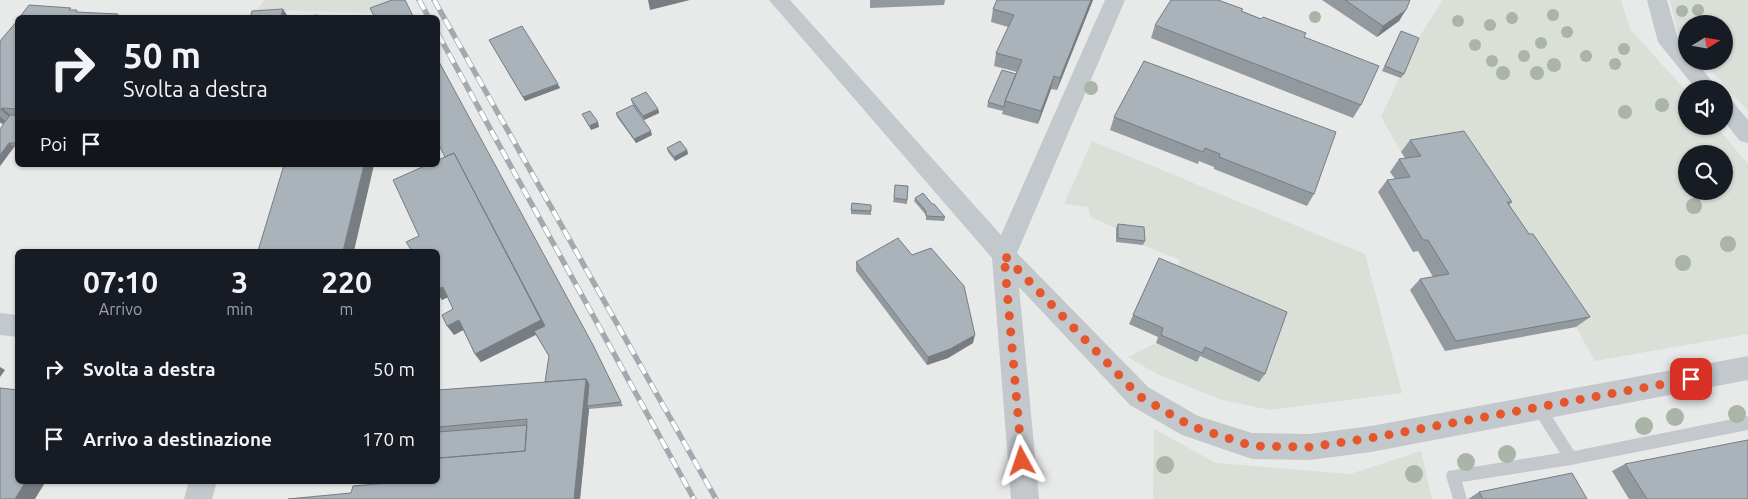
<!DOCTYPE html>
<html lang="it">
<style>
body{margin:0;font-family:Ubuntu,sans-serif;background:#242831;color:#f1f3f6;height:100vh;display:flex;flex-direction:column;font-size:19px;white-space:nowrap}
*{box-sizing:border-box;margin:0}
p{font-size:16px;color:#9ea1a6}
.icon{flex:none;width:28px;height:28px;fill:none;stroke:currentColor;stroke-width:2;stroke-linecap:round;stroke-linejoin:round}
.map{position:relative;flex:1;overflow:hidden}
.drawer{position:absolute;left:15px;top:249px;width:425px;height:235px;display:flex;flex-direction:column;background:#171b24;border-radius:8px;box-shadow:0 1px 4px #0004}
.drawer>*{flex:none}
.hud{position:absolute;left:15px;top:15px;width:425px;height:152px;border-radius:8px;box-shadow:0 1px 4px #0004;background:#171b24;color:#f1f3f6;overflow:hidden}
.needle{width:32px;rotate:79deg}
.tools{position:absolute;left:1678px;top:15px;display:grid;gap:10px}
.tools a{display:grid;place-items:center;width:55px;height:55px;border-radius:50%;background:#171b24;box-shadow:0 1px 4px #0004;font-size:25px}
.pin{position:absolute;display:grid;place-items:center;width:42px;height:42px;color:#fff;margin:-21px;border-radius:10px;box-shadow:0 2px 8px #0006}
.me{position:absolute;width:55px;margin:-28px;rotate:355deg;stroke-linejoin:round;filter:drop-shadow(0 0 4px #0008)}
.turn{display:flex;align-items:center;gap:18px;height:105px;padding:0 25px;font-size:22px}
.turn .icon{width:65px;height:65px;stroke-width:2.5}
.turn b{display:block;font-size:35px;line-height:42px}
.then{display:flex;align-items:center;height:48px;padding:0 25px;background:#0003;gap:10px;font-size:19px}
.eta{display:flex;justify-content:space-evenly;align-items:center;height:85px;text-align:center}
.eta b{font-size:30px;font-weight:700;line-height:35px}
ul{padding:0;list-style:none}
li{display:flex;align-items:center;gap:15px;height:70px;padding:0 25px}
li div{flex:1}
li b{display:block;font-size:19px}
li em{font-style:normal}
.map>svg:first-child{display:block}
.built{fill:#e8e9e9;fill-rule:evenodd}
.green{fill:#dadfd7;fill-rule:evenodd}
.lines{fill:none;stroke-linecap:round;stroke-linejoin:round}
.service{fill:#c3c8cc;fill-rule:evenodd}
.minor{fill:#c3c8cc;fill-rule:evenodd}
.rail-casing{stroke:#a2aab0;stroke-width:5.5}
.rail{stroke:#fff;stroke-width:4;stroke-dasharray:11;stroke-linecap:butt}
.tree{fill:#aab4a7}
.wall{fill:#929a9f}
.shaded-wall{fill:#777d82}
.building{fill:#aab3b9;stroke:#777d82}
.route{stroke:#e4572e;stroke-width:9;stroke-dasharray:0 16.2}
</style>
<div class="map">
<svg width="1748" height="499" viewBox="0 0 1748 499">
<rect width="100%" height="100%" fill="#fafaf8"/>
<path class="built" d="M 0,0 L 1748,0 L 1748,499 L 0,499 ZM 18,18 L 438,18 L 438,165 L 18,165 ZM 1686,24 L 1724,24 L 1724,61 L 1686,61 ZM 1686,89 L 1724,89 L 1724,126 L 1686,126 ZM 1686,154 L 1724,154 L 1724,191 L 1686,191 ZM 18,251 L 438,251 L 438,481 L 18,481 Z"/>
<path class="green" d="M 264,0 L 405,0 L 373,13 L 257,10 Z
M 1443,0 L 1621,0 L 1630,29 L 1686,91 L 1686,126 L 1716,126 L 1748,164 L 1748,334 L 1595,361 L 1576,327 L 1454,144 L 1401,152 L 1381,117 L 1416,42 ZM 1686,154 L 1724,154 L 1724,191 L 1686,191 Z
M 1670,0 L 1748,0 L 1748,111 L 1703,61 L 1724,61 L 1724,24 L 1686,24 L 1686,43 L 1678,34 Z
M 1092,141 L 1365,254 L 1402,393 L 1270,410 L 1222,400 L 1157,374 L 1128,357 L 1156,343 L 1196,362 L 1199,356 L 1259,382 L 1174,276 L 1180,260 L 1143,245 L 1143,231 L 1116,228 L 1090,217 L 1088,207 L 1064,204 Z
M 1154,429 L 1216,463 L 1350,474 L 1421,451 L 1432,499 L 1153,499 Z"/>
<g class="lines">
<path class="service" d="M 1539,403 L 1544,404 L 1574,451 L 1748,416 L 1748,430 L 1571,465 L 1462,482 L 1467,499 L 1453,499 L 1446,476 L 1448,471 L 1560,453 L 1532,409 L 1534,404 Z"/>
<path class="minor" d="M 769,0 L 790,0 L 1001,235 L 1105,0 L 1125,0 L 1017,253 L 1148,387 L 1198,416 L 1252,433 L 1310,434 L 1371,426 L 1748,356 L 1748,380 L 1371,452 L 1310,460 L 1252,459 L 1182,435 L 1130,405 L 1019,287 L 1039,499 L 1011,499 L 992,258 Z
M 1647,0 L 1667,0 L 1678,39 L 1686,50 L 1686,61 L 1696,61 L 1718,89 L 1696,89 L 1658,42 Z
M 1724,99 L 1732,101 L 1748,120 L 1748,143 L 1740,141 L 1724,121 Z
M 0,313 L 18,315 L 18,337 L 0,335 Z
M 189,481 L 217,481 L 212,499 L 184,499 Z"/>
<defs>
<path id="rail" d="M 419,0 L 429,18
M 434,0 L 716,499
M 438,34 L 694,499"/>
</defs>
<use href="#rail" class="rail-casing"/>
<use href="#rail" class="rail"/>
</g>
<g class="tree">
<circle cx="1698" cy="10" r="6"/>
<circle cx="1682" cy="11" r="6"/>
<circle cx="1553" cy="15" r="6"/>
<circle cx="1315" cy="17" r="6"/>
<circle cx="1512" cy="18" r="6"/>
<circle cx="1458" cy="21" r="6"/>
<circle cx="1490" cy="25" r="6"/>
<circle cx="1567" cy="32" r="6"/>
<circle cx="1541" cy="43" r="6"/>
<circle cx="1475" cy="45" r="6"/>
<circle cx="1624" cy="49" r="6"/>
<circle cx="1524" cy="56" r="6"/>
<circle cx="1586" cy="56" r="6"/>
<circle cx="1492" cy="61" r="6"/>
<circle cx="1615" cy="64" r="6"/>
<circle cx="1554" cy="65" r="7"/>
<circle cx="1503" cy="73" r="7"/>
<circle cx="1537" cy="73" r="7"/>
<circle cx="1091" cy="88" r="7"/>
<circle cx="1662" cy="105" r="7"/>
<circle cx="1625" cy="112" r="7"/>
<circle cx="1694" cy="206" r="8"/>
<circle cx="1728" cy="244" r="8"/>
<circle cx="1683" cy="263" r="8"/>
<circle cx="1737" cy="414" r="9"/>
<circle cx="1675" cy="417" r="9"/>
<circle cx="1644" cy="426" r="9"/>
<circle cx="1507" cy="454" r="9"/>
<circle cx="1466" cy="462" r="9"/>
<circle cx="1165" cy="465" r="9"/>
<circle cx="1414" cy="474" r="9"/>
</g>
<path class="wall" d="M 870,0 L 945,0 L 944,5 L 870,8 Z
M 997,0 L 1093,0 L 1057,90 L 1051,89 L 1038,124 L 1002,114 L 1003,111 L 987,107 L 988,102 L 1017,72 L 994,66 L 996,53 L 1008,27 L 991,22 L 993,9 Z
M 1322,0 L 1410,0 L 1399,21 L 1377,37 Z
M 1242,11 L 1304,37 L 1361,105 L 1353,118 L 1151,38 L 1155,25 Z
M 18,20 L 18,147 L 14,147 L 0,166 L 6,121 L 3,124 L 0,123 L 0,41 Z
M 1401,31 L 1404,74 L 1401,78 L 1382,71 Z
M 489,40 L 560,88 L 525,101 Z
M 438,60 L 623,406 L 589,409 L 580,499 L 351,493 L 438,481 L 438,390 L 545,382 L 549,356 L 536,335 L 481,362 L 475,354 L 463,330 L 454,335 L 453,309 L 448,297 L 442,300 L 438,294 L 438,251 L 419,236 L 445,157 Z
M 1144,61 L 1314,194 L 1307,206 L 1214,169 L 1214,167 L 1199,161 L 1198,164 L 1110,130 L 1114,117 Z
M 631,99 L 658,109 L 659,113 L 644,120 L 632,103 Z
M 616,113 L 652,135 L 636,143 L 617,117 Z
M 1410,140 L 1512,202 L 1509,205 L 1529,234 L 1590,317 L 1576,327 L 1445,351 L 1410,290 L 1420,279 L 1433,277 L 1418,251 L 1413,252 L 1378,192 L 1387,180 L 1395,179 L 1390,172 L 1399,159 L 1405,158 L 1401,152 Z
M 667,148 L 687,150 L 688,154 L 675,161 L 668,152 Z
M 908,186 L 907,204 L 893,202 L 894,198 Z
M 915,198 L 932,204 L 945,217 L 944,221 L 926,220 L 926,215 L 914,201 Z
M 871,209 L 871,215 L 851,214 L 851,210 Z
M 1118,224 L 1145,241 L 1143,245 L 1116,242 L 1116,228 Z
M 1159,258 L 1265,374 L 1259,382 L 1200,356 L 1197,362 L 1156,343 L 1158,337 L 1129,324 Z
M 856,262 L 973,343 L 948,358 L 927,365 L 856,271 Z
M 1625,464 L 1748,499 L 1629,499 L 1612,471 Z
M 1479,492 L 1587,499 L 1468,499 Z"/>
<path class="shaded-wall" d="M 648,0 L 690,0 L 650,10 Z
M 1091,0 L 1093,0 L 1057,90 L 1060,78 Z
M 283,9 L 289,18 L 280,18 Z
M 1406,10 L 1399,21 L 1377,37 L 1383,26 Z
M 1054,76 L 1051,89 L 1038,124 L 1041,111 Z
M 558,84 L 560,88 L 525,101 L 523,97 Z
M 2,108 L 15,119 L 14,121 L 1,110 Z
M 658,109 L 659,113 L 644,120 L 643,116 Z
M 0,116 L 5,121 L 3,124 L 0,121 Z
M 598,122 L 599,127 L 591,130 L 589,126 Z
M 651,131 L 652,135 L 636,143 L 634,139 Z
M 9,143 L 14,147 L 0,166 L 0,155 Z
M 687,150 L 688,154 L 675,161 L 674,157 Z
M 364,165 L 374,165 L 354,251 L 343,251 Z
M 451,168 L 547,329 L 481,362 L 475,354 Z
M 443,287 L 450,296 L 442,300 L 438,294 L 438,289 Z
M 459,320 L 465,329 L 454,335 L 447,326 Z
M 975,335 L 973,343 L 948,358 L 927,365 L 928,357 Z
M 0,367 L 5,370 L 0,377 Z
M 586,379 L 591,387 L 587,406 L 589,409 L 580,499 L 574,499 Z
M 26,481 L 46,481 L 35,499 L 15,499 Z"/>
<path class="building" d="M 392,0 L 405,0 L 414,18 L 375,18 L 370,8 Z
M 997,0 L 1091,0 L 1060,78 L 1054,76 L 1041,111 L 1005,101 L 1022,60 L 996,53 L 1014,15 L 993,9 Z
M 1171,0 L 1218,0 L 1243,9 L 1241,11 L 1261,19 L 1263,17 L 1306,33 L 1304,37 L 1379,66 L 1361,105 L 1155,25 Z
M 1345,0 L 1410,0 L 1406,10 L 1383,26 Z
M 29,5 L 71,8 L 69,10 L 77,10 L 76,12 L 118,14 L 116,18 L 19,18 Z
M 283,9 L 280,18 L 250,18 L 252,11 Z
M 317,15 L 317,18 L 290,18 Z
M 18,20 L 18,109 L 2,108 L 1,110 L 0,110 L 0,41 Z
M 522,26 L 558,84 L 523,97 L 489,40 Z
M 1401,31 L 1419,38 L 1404,74 L 1385,66 Z
M 438,60 L 593,345 L 621,402 L 587,406 L 589,384 L 586,379 L 545,382 L 549,356 L 534,331 L 545,326 L 454,153 L 445,157 L 438,143 Z
M 1144,61 L 1336,132 L 1314,194 L 1219,157 L 1220,154 L 1205,148 L 1203,152 L 1114,117 Z
M 1002,70 L 1016,74 L 1005,101 L 1004,107 L 988,102 Z
M 646,92 L 658,109 L 643,116 L 631,99 Z
M 633,105 L 651,131 L 634,139 L 616,113 Z
M 590,111 L 598,122 L 589,126 L 582,114 Z
M 10,115 L 18,115 L 18,143 L 9,143 L 0,155 L 0,129 Z
M 1464,131 L 1512,202 L 1507,202 L 1529,234 L 1533,234 L 1590,317 L 1456,341 L 1420,279 L 1449,274 L 1428,240 L 1423,240 L 1387,180 L 1410,177 L 1399,159 L 1421,156 L 1410,140 Z
M 680,141 L 687,150 L 674,157 L 667,148 Z
M 454,153 L 541,320 L 475,354 L 459,320 L 447,326 L 442,315 L 453,309 L 443,287 L 438,289 L 438,251 L 412,251 L 406,242 L 419,236 L 393,180 L 427,165 L 438,165 L 438,160 Z
M 284,165 L 364,165 L 343,251 L 258,251 Z
M 895,185 L 908,186 L 907,200 L 894,198 Z
M 923,193 L 932,204 L 934,204 L 945,217 L 926,216 L 926,211 L 915,198 Z
M 852,203 L 871,205 L 871,211 L 851,210 Z
M 1118,224 L 1144,227 L 1145,241 L 1118,238 Z
M 898,238 L 912,255 L 931,248 L 964,286 L 975,335 L 950,349 L 928,357 L 856,262 Z
M 1159,258 L 1287,312 L 1265,374 L 1205,347 L 1202,353 L 1161,335 L 1163,328 L 1133,315 Z
M 586,379 L 574,499 L 288,499 L 351,493 L 353,486 L 410,481 L 438,481 L 438,468 L 439,458 L 525,451 L 527,419 L 438,427 L 438,390 Z
M 0,388 L 18,390 L 18,481 L 26,481 L 15,499 L 0,499 Z
M 527,425 L 525,451 L 439,458 L 438,463 L 438,432 Z
M 1748,440 L 1748,499 L 1647,499 L 1625,464 Z
M 1572,473 L 1587,499 L 1483,499 L 1479,492 Z"/>
<g class="lines">
<path class="route" d="M 1022,461 L 1004,255 L 1139,396 L 1191,426 L 1252,446 L 1310,447 L 1371,438 L 1691,379"/>
</g>
</svg>
<div class="tools">
<a><svg class="needle" viewBox="-14 -14 28 28"><path d="M0-13l5 13h-10z" fill="#e53935"/><path d="M0 13l5-13h-10z" fill="#9ea1a6"/></svg></a>
<a><svg class="icon" aria-label="sound" viewBox="0 0 24 24"><path d="M4 9h4l5-4v14l-5-4H4zM17 9q2 3 0 6"/></svg></a>
<a><svg class="icon" aria-label="search" viewBox="0 0 24 24"><circle cx="10" cy="10" r="6"/><path d="M15 15l6 6"/></svg></a>
</div>
<div class="pin" style="left:1691px;top:379px;background:#d93025"><svg class="icon" aria-label="arrive" viewBox="0 0 24 24"><path d="M6 21V4h12l-3 4 3 4H6"/></svg></div>
<svg class="me" style="left:1022px;top:461px" viewBox="-20 -20 40 40"><path d="M0-17L14 15 0 8-14 15z" fill="#e4572e" stroke="#fff" stroke-width="4"/></svg>
<div class="hud">
<div class="turn"><svg class="icon" aria-label="right" viewBox="0 0 24 24"><path d="M7 20v-9h11M14 6l5 5-5 5"/></svg><div><b>50 m</b>Svolta a destra</div></div>
<div class="then">Poi<svg class="icon" aria-label="arrive" viewBox="0 0 24 24"><path d="M6 21V4h12l-3 4 3 4H6"/></svg></div>
</div>
<section class="drawer">
<div class="eta">
<div><b>07:10</b><p>Arrivo</p></div>
<div><b>3</b><p>min</p></div>
<div><b>220</b><p>m</p></div>
</div>
<ul>
<li><svg class="icon" aria-label="right" viewBox="0 0 24 24"><path d="M7 20v-9h11M14 6l5 5-5 5"/></svg><div><b>Svolta a destra</b></div><em>50 m</em></li>
<li><svg class="icon" aria-label="arrive" viewBox="0 0 24 24"><path d="M6 21V4h12l-3 4 3 4H6"/></svg><div><b>Arrivo a destinazione</b></div><em>170 m</em></li>
</ul>
</section>
</div>
